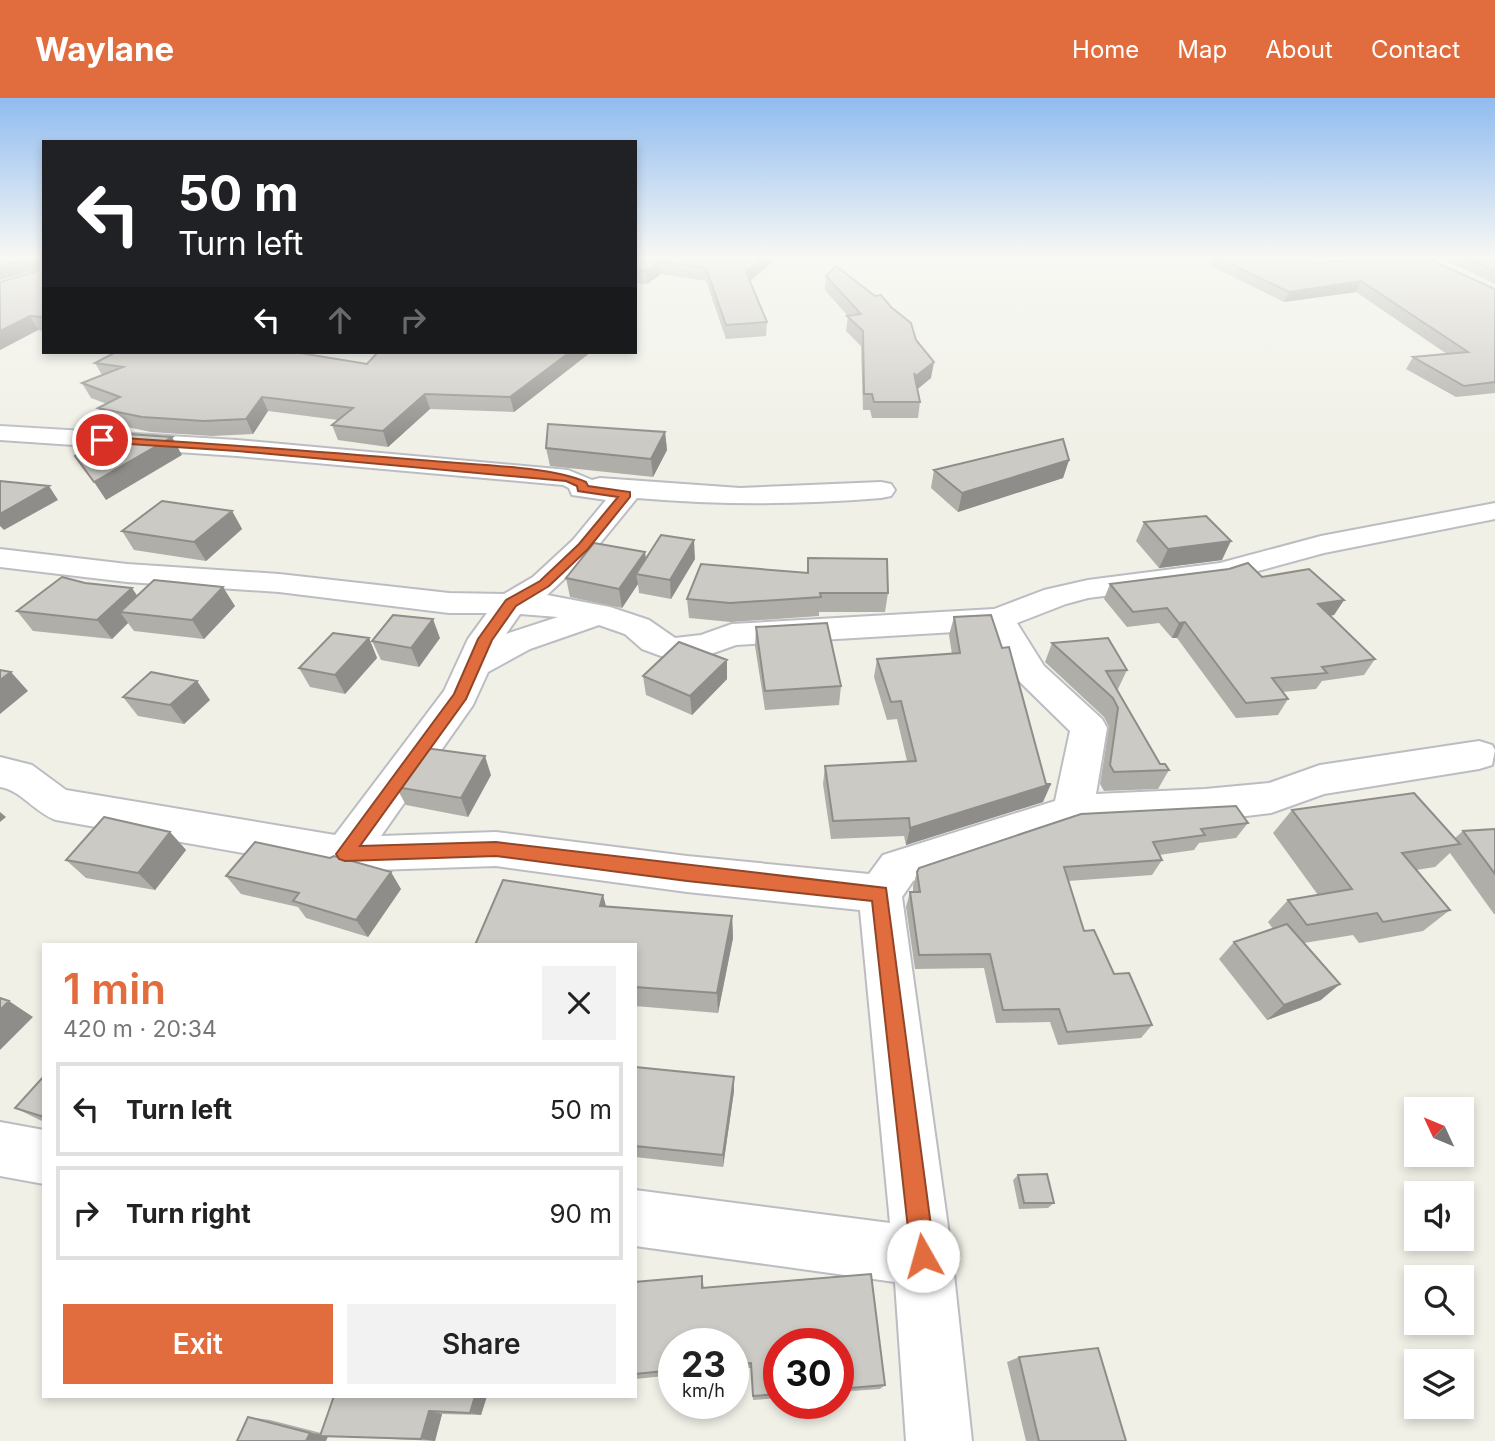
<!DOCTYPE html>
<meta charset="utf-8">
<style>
body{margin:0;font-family:Inter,sans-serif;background:#f2f2f2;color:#222;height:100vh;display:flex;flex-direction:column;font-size:26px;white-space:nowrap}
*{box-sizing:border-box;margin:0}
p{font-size:23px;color:#767676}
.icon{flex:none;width:38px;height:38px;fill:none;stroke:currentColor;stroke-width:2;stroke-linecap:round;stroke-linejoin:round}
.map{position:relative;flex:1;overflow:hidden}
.panel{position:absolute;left:42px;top:845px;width:595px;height:455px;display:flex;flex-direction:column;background:#fff;border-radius:0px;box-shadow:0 4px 10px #0003}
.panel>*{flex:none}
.banner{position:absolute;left:42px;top:42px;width:595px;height:214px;border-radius:0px;box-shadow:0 4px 10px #0003;background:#202124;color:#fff;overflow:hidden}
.needle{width:46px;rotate:314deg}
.controls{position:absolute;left:1404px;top:999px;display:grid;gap:14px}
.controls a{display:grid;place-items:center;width:70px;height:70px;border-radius:0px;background:#fff;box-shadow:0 4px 10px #0003;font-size:35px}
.speed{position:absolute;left:658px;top:1230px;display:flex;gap:14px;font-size:35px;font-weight:700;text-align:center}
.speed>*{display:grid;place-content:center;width:91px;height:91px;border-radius:50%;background:#fff;box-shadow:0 4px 10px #0003;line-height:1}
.speed small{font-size:18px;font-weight:400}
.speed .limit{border:10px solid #d22;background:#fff;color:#111}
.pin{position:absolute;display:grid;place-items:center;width:60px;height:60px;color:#fff;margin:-30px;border:4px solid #fff;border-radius:50%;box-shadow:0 2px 7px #0007}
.me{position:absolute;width:77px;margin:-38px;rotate:353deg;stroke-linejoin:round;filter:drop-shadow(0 0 5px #0008)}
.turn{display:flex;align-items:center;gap:24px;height:147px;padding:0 21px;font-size:32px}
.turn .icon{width:91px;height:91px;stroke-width:2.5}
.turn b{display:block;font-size:49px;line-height:60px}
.lanes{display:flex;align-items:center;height:66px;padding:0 21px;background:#0003;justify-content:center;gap:35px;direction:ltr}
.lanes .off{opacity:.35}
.round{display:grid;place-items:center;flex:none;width:74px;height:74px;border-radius:0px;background:#f2f2f2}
.overview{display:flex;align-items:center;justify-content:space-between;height:119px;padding:0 21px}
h1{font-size:42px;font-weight:600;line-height:52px;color:#e16c3d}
.action{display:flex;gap:14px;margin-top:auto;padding:14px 21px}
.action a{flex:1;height:80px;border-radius:0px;background:#e16c3d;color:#fff;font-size:28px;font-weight:600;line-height:80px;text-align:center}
.action a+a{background:#f2f2f2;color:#222}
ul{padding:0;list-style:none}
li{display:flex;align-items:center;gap:21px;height:94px;margin:0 14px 10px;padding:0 7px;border:4px solid #e0e0e0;border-radius:0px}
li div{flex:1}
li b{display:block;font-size:26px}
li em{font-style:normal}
header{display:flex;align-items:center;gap:42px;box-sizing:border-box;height:98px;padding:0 35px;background:#e16c3d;color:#fff}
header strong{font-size:33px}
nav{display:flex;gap:38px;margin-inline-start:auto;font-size:24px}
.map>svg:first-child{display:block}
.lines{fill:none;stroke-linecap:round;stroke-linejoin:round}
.minor-casing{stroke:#bcbdc2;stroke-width:4}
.minor{fill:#fff;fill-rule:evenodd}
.wall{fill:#afaea9}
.shaded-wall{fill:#8f8d89}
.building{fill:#cccac4;stroke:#8f8d89;stroke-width:2}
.route{fill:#e16c3d;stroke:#924628;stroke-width:2}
</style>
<header>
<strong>Waylane</strong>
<nav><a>Home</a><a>Map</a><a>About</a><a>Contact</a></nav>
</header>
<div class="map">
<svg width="1495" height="1343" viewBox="0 0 1495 1343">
<rect width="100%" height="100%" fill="#f0f0e7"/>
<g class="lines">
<defs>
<path id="minor" d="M 1276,157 L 1300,157 L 1312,162 L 1370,157 L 1437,157 L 1428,162 L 1310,173 L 1279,161 Z
M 0,328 L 237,342 L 568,372 L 592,382 L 600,380 L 740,390 L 881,384 L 891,386 L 895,392 L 891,398 L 881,400 C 799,407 719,407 637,400 L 593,454 L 547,497 L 610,509 L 649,522 L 675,540 L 701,537 L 732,526 L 994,511 L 1044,492 L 1088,482 L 1220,465 L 1321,438 L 1495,405 L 1495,421 L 1324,455 L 1221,483 L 1088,500 L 1066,506 L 1017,525 L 1044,568 L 1102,621 L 1107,630 L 1096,696 L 1205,691 L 1269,685 L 1320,667 L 1479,643 L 1492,647 L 1495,652 L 1492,667 L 1479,671 L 1324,696 L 1271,715 L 1205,723 L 1073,729 L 913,783 L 902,799 L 952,1158 L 972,1343 L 906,1343 L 895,1184 L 635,1148 L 635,1092 L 890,1125 L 860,812 L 687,794 L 496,768 L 345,773 L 56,722 C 35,715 21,692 0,689 L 0,659 L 32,667 L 66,692 L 335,737 L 444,593 L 468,541 L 487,515 L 449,515 L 279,494 L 127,484 L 0,469 L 0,451 L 127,466 L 279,476 L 449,495 L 504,496 L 533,479 L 573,442 L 606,402 L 572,397 L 569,390 L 563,387 L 237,358 L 0,342 ZM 520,516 L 558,519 L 506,536 ZM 599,527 L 625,536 L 642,551 L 672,562 L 705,558 L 736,547 L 988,532 L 1020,584 L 1070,633 L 1055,703 L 883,757 L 869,776 L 687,758 L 496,734 L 381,738 L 473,607 L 488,574 L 530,551 Z
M 0,1024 L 44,1032 L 44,1086 L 0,1078 Z"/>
</defs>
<use href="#minor" class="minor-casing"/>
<use href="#minor" class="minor"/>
</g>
<path class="wall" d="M 0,157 L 44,157 L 44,233 L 38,232 L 0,252 L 0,184 L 38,172 Z
M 635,157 L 780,157 L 750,183 L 767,224 L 766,238 L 726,241 L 706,183 L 661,176 L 647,186 L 635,185 Z
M 1438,157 L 1495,157 L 1495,186 L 1439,159 Z
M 1214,158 L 1315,165 L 1495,191 L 1495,295 L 1456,299 L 1406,271 L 1413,259 L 1447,256 L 1356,194 L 1284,204 L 1211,168 Z
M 826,178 L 916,242 L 931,280 L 917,291 L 920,304 L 918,320 L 872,320 L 870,312 L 863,312 L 861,248 L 846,233 L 848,218 L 825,192 Z
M 591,254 L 514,314 L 430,311 L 388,349 L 338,342 L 332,327 L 338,322 L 268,313 L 253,336 L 212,338 L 151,334 L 108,325 L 98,310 L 107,306 L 91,300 L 82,285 L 102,277 L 95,265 L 299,255 L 367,266 Z
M 665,334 L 667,352 L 653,379 L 550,368 L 546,350 Z
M 1069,362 L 1063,380 L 958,414 L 931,390 L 934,372 Z
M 232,413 L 242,431 L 206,463 L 134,452 L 122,433 Z
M 1144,424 L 1222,462 L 1159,470 L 1136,443 Z
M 645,454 L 646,462 L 695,461 L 671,501 L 639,495 L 638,486 L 622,510 L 570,499 L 566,480 Z
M 808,460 L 888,495 L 885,514 L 819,514 L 819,518 L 731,524 L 689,520 L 687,501 L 807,475 Z
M 1262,479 L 1344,502 L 1334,517 L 1330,518 L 1375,561 L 1364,577 L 1322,583 L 1316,591 L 1282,594 L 1288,601 L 1278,617 L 1236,620 L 1177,540 L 1172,540 L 1159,525 L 1127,529 L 1104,501 L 1110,486 Z
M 137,498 L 235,508 L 204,541 L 134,533 L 128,525 L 112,541 L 33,533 L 17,513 Z
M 954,519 L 1043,704 L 906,747 L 904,738 L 831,741 L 823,686 L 825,668 L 907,663 L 897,621 L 887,622 L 874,579 L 877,561 L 952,556 L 949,537 Z
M 756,529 L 841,588 L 839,607 L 765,612 L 755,548 Z
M 369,540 L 377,560 L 345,596 L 310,589 L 299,570 Z
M 440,540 L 419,569 L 381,562 L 372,543 Z
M 1052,545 L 1127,572 L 1118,591 L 1116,591 L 1160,666 L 1169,672 L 1158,691 L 1104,693 L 1100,686 L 1109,629 L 1104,619 L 1045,564 Z
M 727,562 L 727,581 L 692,617 L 646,597 L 643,578 Z
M 123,599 L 210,602 L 184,626 L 138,618 Z
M 491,677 L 468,719 L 406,707 L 396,689 Z
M 1292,712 L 1455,740 L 1463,733 L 1495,731 L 1495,816 L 1494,816 L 1450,755 L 1435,769 L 1416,772 L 1450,812 L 1423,833 L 1359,845 L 1353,837 L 1304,845 L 1321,902 L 1267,922 L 1219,861 L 1234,844 L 1273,831 L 1268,824 L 1288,802 L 1318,797 L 1273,735 Z
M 1248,725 L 1236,740 L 1199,745 L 1194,752 L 1159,757 L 1162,762 L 1152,777 L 1068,783 L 1084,833 L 1152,927 L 1141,940 L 1058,947 L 1050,924 L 996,925 L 984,870 L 915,871 L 906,809 L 910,794 L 913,794 L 913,788 L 917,774 L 919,770 Z
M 170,734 L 186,752 L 155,792 L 86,780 L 66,762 Z
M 226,778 L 401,791 L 368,839 L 306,820 L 298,809 L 241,796 Z
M 606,808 L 732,818 L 733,840 L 718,915 L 635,908 L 635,847 Z
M 635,969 L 734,979 L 734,993 L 723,1069 L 635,1059 Z
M 44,978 L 44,1024 L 15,1010 Z
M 1018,1077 L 1054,1105 L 1048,1110 L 1019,1111 L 1013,1082 Z
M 871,1176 L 885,1287 L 880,1291 L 838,1294 L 838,1246 L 779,1246 L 779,1300 L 753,1302 L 751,1270 L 733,1271 L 733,1246 L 674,1246 L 674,1277 L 635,1281 L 635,1184 L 702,1178 L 704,1190 Z
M 1019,1259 L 1126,1343 L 1026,1343 L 1007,1264 Z
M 487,1298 L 481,1317 L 442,1316 L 435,1343 L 328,1338 L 326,1343 L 248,1319 L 270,1322 L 321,1335 Z"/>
<path class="shaded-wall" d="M 766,157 L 780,157 L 746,187 L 746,174 Z
M 1313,157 L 1338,157 L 1312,159 Z
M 36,158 L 43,170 L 0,182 L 0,167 Z
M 660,163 L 661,176 L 647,186 L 646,173 Z
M 1361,183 L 1356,194 L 1284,204 L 1289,194 Z
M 30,218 L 38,232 L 0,252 L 0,233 Z
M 570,254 L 591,254 L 514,314 L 510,299 Z
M 934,264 L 931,280 L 914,294 L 916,278 Z
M 425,296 L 430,311 L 388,349 L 383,333 Z
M 262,299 L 268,313 L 253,336 L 246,321 Z
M 665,334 L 667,352 L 653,379 L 651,361 Z
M 172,339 L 182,357 L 106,402 L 94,384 Z
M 1069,362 L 1063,380 L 958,414 L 962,395 Z
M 49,388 L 58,402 L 4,432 L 0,428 L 0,416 Z
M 232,413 L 242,431 L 206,463 L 194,444 Z
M 694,442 L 695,461 L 671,501 L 670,482 Z
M 1231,443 L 1222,462 L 1159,470 L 1168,451 Z
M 645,454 L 647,473 L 636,476 L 638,486 L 622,510 L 619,491 Z
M 223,489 L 235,508 L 204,541 L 192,522 Z
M 132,490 L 145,509 L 120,514 L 128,525 L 112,541 L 97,522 Z
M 1344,502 L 1334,517 L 1308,521 L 1318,506 Z
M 433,521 L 440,540 L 419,569 L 411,550 Z
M 1185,524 L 1177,540 L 1172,540 L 1179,525 Z
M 369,540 L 377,560 L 345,596 L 335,577 Z
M 727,562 L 727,581 L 692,617 L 690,598 Z
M 11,574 L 28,593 L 0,616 L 0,582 Z
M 197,583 L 210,602 L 184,626 L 170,607 Z
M 485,658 L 491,677 L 468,719 L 461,700 Z
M 1051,686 L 1043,704 L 906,747 L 910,730 Z
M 0,714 L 6,719 L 0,724 Z
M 170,734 L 186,752 L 155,792 L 138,775 Z
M 391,774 L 401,791 L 368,839 L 356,822 Z
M 603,797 L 609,819 L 600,808 Z
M 732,818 L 733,840 L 718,915 L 717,895 Z
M 1340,886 L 1321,902 L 1267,922 L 1284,907 Z
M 9,903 L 33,919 L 0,952 L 0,912 Z
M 734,979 L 734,993 L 723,1069 L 723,1057 Z
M 475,1298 L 487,1298 L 481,1317 L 470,1315 Z
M 429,1313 L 442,1316 L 435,1343 L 421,1341 Z
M 310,1335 L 329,1337 L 320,1338 L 328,1338 L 326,1343 L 306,1343 Z"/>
<path class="building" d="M 0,157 L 44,157 L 44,219 L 30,218 L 0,233 L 0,184 L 38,173 L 39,160 L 36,158 L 0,167 Z
M 635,157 L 766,157 L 746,174 L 767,224 L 726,227 L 706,170 L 660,163 L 646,173 L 635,172 Z
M 1219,157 L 1292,157 L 1315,165 L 1420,157 L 1495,191 L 1495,284 L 1464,288 L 1413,259 L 1468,254 L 1361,183 L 1289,194 L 1214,158 Z
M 1462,157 L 1495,157 L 1495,173 Z
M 836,168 L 875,198 L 881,197 L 891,209 L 911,225 L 916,242 L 934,264 L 916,278 L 914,275 L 920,304 L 874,304 L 872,296 L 864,296 L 863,233 L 847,218 L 861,216 L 826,178 Z
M 116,254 L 294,254 L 367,266 L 378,254 L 570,254 L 510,299 L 425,296 L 383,333 L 332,327 L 353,310 L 262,299 L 246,321 L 204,323 L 142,319 L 98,310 L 120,299 L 82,285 L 123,269 L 95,265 Z
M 548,326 L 665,334 L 651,361 L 546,350 Z
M 114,335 L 172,339 L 94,384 L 75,358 Z
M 1063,341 L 1069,362 L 962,395 L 934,372 Z
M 0,383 L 49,388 L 0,416 Z
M 162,403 L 232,413 L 194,444 L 122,433 Z
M 1206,418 L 1231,443 L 1168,451 L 1144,424 Z
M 661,437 L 694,442 L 670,482 L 636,476 Z
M 594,445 L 645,454 L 619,491 L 566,480 Z
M 808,460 L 887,461 L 888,495 L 820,495 L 821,499 L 730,505 L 687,501 L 701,466 L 808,475 Z
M 1248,465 L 1262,479 L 1309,471 L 1344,502 L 1318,506 L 1375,561 L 1322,569 L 1327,575 L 1272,580 L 1288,601 L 1246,605 L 1185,524 L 1179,525 L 1167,510 L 1133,514 L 1110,486 L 1229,471 Z
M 62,479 L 85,485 L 132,490 L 97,522 L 17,513 Z
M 154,482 L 223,489 L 192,522 L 120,514 Z
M 393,517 L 433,521 L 411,550 L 372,543 Z
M 991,517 L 1002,550 L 1009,549 L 1046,686 L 1051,686 L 910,730 L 909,720 L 833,723 L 825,668 L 916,663 L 901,603 L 891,604 L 877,561 L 960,555 L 954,519 Z
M 827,525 L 841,588 L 765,593 L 756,529 Z
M 333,535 L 369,540 L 335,577 L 299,570 Z
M 1108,540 L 1127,572 L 1106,573 L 1160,666 L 1165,666 L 1169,672 L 1114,674 L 1110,667 L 1118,610 L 1113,600 L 1052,545 Z
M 679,544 L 727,562 L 690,598 L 643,578 Z
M 0,572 L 11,574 L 0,582 Z
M 151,574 L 197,583 L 170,607 L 123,599 Z
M 425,650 L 485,658 L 461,700 L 396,689 Z
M 1414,695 L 1460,746 L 1402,755 L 1450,812 L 1383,824 L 1377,815 L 1307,827 L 1288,802 L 1352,791 L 1292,712 Z
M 1236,708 L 1248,725 L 1201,731 L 1205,737 L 1153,744 L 1162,762 L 1064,769 L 1084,833 L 1094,832 L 1114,876 L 1129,875 L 1152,927 L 1067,934 L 1059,911 L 1003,912 L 990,856 L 919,857 L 910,794 L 920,794 L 917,774 L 919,770 L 1081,716 Z
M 104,719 L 170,734 L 138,775 L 66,762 Z
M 1495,731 L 1495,776 L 1463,733 Z
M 255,744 L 330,760 L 334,758 L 391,774 L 356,822 L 293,803 L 299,795 L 226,778 Z
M 503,782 L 603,797 L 600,808 L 732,818 L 717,895 L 635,889 L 635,847 L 475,847 Z
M 1287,826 L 1340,886 L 1284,907 L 1234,844 Z
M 0,900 L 9,903 L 0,912 Z
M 635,969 L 734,979 L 723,1057 L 635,1048 Z
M 44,978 L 44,1019 L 15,1010 Z
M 1047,1076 L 1054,1105 L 1024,1105 L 1018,1077 Z
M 871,1176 L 885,1287 L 838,1291 L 838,1246 L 779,1246 L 779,1296 L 753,1298 L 751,1265 L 733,1267 L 733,1246 L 674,1246 L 674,1272 L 635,1276 L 635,1184 L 702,1178 L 702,1190 Z
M 1098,1250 L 1126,1343 L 1039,1343 L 1019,1259 Z
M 334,1298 L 475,1298 L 470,1315 L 429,1313 L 421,1341 L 320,1338 Z
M 248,1319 L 310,1335 L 306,1343 L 237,1343 Z"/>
<linearGradient id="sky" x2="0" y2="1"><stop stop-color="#90bcf0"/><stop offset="0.46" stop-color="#f8f8f4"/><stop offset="1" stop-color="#f8f8f4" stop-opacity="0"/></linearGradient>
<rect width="1495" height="345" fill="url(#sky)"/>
<path class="route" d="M 102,339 C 213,345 323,354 433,363 C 476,367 548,368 586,384 L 588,388 L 630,394 L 630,399 L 588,451 L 549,488 L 516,508 L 492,542 L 466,601 L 360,748 L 496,744 L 886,790 L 935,1158 L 932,1166 L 923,1170 L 915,1166 L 911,1158 L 872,803 L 687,783 L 496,758 L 345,763 L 339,761 L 336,756 L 454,596 L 478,541 L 506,502 L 540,483 L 579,446 L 618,399 L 578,393 L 577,388 L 566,383 L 237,353 L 99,344 L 99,340 Z"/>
</svg>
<div class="controls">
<a><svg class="needle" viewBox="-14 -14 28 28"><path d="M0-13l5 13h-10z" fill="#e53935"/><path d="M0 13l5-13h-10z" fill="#767676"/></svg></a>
<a><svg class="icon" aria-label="sound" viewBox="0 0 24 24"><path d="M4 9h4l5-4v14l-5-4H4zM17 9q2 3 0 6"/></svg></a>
<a><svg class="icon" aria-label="search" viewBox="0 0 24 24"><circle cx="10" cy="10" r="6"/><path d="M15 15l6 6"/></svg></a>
<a><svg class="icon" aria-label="layers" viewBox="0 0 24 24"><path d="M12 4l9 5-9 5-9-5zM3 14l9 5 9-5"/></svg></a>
</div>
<div class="speed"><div>23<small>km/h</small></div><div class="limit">30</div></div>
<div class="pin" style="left:102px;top:342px;background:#d93025"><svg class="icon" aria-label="arrive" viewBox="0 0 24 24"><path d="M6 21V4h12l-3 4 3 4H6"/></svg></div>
<svg class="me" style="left:923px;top:1158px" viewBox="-20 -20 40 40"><circle r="19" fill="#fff"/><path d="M0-13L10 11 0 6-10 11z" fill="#e16c3d"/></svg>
<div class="banner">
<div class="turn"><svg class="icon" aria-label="left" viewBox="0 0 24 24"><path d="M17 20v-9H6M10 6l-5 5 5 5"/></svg><div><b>50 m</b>Turn left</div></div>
<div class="lanes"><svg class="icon" aria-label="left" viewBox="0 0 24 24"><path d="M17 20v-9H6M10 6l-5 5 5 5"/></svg><svg class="icon off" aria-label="ahead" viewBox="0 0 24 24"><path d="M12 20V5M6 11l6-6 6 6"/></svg><svg class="icon off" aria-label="right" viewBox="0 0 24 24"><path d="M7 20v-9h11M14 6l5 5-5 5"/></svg></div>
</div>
<section class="panel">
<div class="overview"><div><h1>1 min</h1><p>420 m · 20:34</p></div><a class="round"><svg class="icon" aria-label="close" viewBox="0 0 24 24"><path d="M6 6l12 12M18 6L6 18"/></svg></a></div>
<ul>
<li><svg class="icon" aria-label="left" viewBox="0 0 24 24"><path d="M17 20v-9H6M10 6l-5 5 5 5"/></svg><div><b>Turn left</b></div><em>50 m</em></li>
<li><svg class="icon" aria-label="right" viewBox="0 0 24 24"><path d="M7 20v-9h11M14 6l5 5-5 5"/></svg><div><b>Turn right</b></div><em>90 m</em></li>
</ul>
<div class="action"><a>Exit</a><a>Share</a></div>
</section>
</div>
